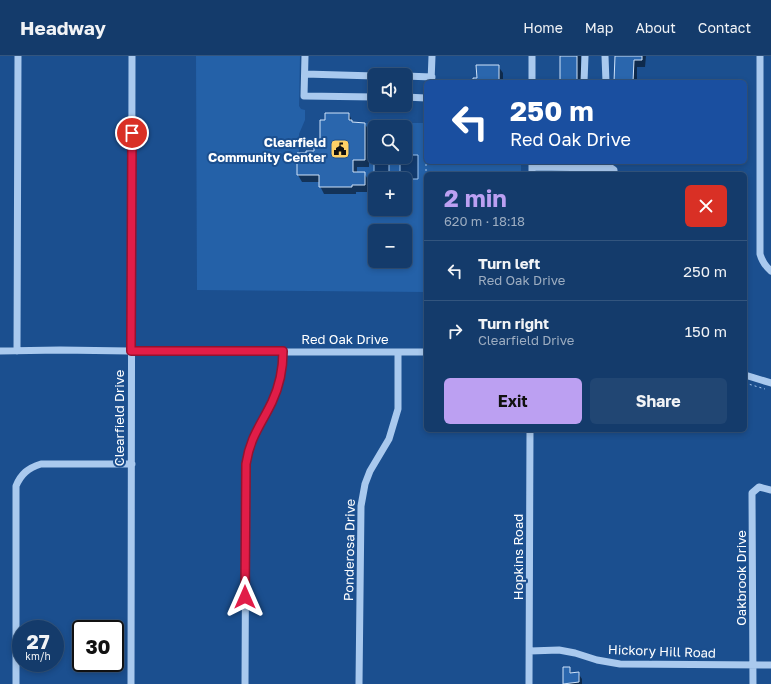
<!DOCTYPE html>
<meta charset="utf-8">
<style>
body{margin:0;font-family:"Golos Text",sans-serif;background:#214673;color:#f1f3f6;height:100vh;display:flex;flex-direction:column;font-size:15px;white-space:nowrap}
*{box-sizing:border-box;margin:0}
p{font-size:13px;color:#9dadc1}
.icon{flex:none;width:22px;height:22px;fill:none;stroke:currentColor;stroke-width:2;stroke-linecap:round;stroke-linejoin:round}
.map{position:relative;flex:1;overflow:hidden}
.side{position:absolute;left:424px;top:116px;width:323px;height:260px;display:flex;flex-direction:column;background:#143b6b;border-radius:6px;box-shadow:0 2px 6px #0003,0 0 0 1px #33557e}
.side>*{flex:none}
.hud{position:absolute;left:424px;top:24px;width:323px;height:84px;border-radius:6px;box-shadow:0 2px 6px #0003,0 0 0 1px #33557e;background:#1a4fa0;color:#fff;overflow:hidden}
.controls{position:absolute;left:368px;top:12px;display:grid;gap:8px}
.controls a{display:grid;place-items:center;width:44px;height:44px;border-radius:6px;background:#143b6b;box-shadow:0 2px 6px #0003,0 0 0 1px #33557e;font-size:20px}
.speed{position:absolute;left:12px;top:564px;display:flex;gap:8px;font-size:20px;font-weight:700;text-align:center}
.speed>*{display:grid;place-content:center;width:52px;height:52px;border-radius:50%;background:#143b6b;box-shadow:0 2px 6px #0003,0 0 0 1px #33557e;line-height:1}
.speed small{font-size:10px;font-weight:400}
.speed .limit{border:2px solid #111;border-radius:6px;background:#fff;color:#111}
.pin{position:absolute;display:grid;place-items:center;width:34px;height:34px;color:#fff;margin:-17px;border:2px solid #fff;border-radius:50%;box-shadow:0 1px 4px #0007}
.me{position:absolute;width:44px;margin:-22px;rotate:0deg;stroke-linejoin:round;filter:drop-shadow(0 0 3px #0008)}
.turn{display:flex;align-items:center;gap:14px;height:84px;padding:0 20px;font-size:18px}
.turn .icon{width:52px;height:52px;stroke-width:2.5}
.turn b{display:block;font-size:28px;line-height:34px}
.round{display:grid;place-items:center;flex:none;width:42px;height:42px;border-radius:6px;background:#214673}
.head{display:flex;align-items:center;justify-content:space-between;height:68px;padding:0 20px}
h1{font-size:24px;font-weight:700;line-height:30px;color:#bca0f2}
.cta{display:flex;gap:8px;margin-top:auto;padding:8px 20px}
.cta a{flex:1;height:46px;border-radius:6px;background:#bca0f2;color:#111;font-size:16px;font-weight:700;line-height:46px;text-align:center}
.cta a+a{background:#214673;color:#f1f3f6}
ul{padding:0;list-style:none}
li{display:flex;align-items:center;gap:12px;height:60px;padding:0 20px;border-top:1px solid #33557e}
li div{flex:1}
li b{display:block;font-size:15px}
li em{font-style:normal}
header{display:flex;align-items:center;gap:24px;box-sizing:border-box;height:56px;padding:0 20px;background:#143b6b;border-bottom:1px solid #33557e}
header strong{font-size:19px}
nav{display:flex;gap:22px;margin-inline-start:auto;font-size:14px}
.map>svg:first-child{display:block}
.green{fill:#2461a8;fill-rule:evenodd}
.water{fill:#123a6d;stroke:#9cc4f0}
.shadow{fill:#0007}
.building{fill:#2a66ad;stroke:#cfe3fa}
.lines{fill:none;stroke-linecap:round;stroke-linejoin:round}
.path{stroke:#a9c9ee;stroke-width:1;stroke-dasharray:2 3;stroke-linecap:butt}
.minor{stroke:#a9c9ee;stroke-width:7}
.route-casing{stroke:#92132f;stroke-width:10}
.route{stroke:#e11d48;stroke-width:7}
.labels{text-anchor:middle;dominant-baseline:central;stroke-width:4;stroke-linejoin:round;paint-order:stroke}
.poi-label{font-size:13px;font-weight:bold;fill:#fff;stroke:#1b4f8f;text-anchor:end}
.street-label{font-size:13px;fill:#fff;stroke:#1b4f8f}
</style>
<header>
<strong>Headway</strong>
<nav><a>Home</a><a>Map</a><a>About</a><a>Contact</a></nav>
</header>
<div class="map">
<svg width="771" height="628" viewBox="0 0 771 628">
<rect width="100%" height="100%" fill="#1b4f8f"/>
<path class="green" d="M 196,0 L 300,0 L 299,50 L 301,53 L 305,54 L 305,64 L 299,78 L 299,97 L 297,98 L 297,119 L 319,119 L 319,131 L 352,130 L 353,104 L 365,104 L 365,67 L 426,67 L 426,106 L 521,106 L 521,118 L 426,118 L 426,236 L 197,234 ZM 375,71 L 405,71 L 405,101 L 375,101 ZM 375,123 L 405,123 L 405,153 L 375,153 ZM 375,175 L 405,175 L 405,205 L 375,205 Z"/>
<path class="water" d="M 374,72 L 375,72 L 375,101 L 389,101 L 389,123 L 374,123 Z
M 405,99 L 418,99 L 418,123 L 400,123 L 400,101 L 405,101 Z"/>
<path class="shadow" d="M 561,0 L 581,0 L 581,26 L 561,26 Z
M 616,0 L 646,0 L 645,11 L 637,11 L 637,26 L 615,26 Z
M 498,10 L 503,17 L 503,26 L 474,26 Z
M 349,58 L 353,67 L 365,68 L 369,75 L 369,111 L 357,111 L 357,117 L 364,117 L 369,125 L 369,136 L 356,136 L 356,138 L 324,138 L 320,130 L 320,126 L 302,126 L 298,119 L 315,96 L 321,92 L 326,65 Z
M 564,612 L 569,612 L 572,618 L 578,617 L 582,623 L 582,628 L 564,628 Z"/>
<path class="building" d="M 560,0 L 577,0 L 577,26 L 560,26 Z
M 615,0 L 642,0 L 642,4 L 634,4 L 633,26 L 614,26 Z
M 476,9 L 499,9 L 499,26 L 473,26 L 473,22 L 477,22 Z
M 325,57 L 349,57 L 349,64 L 352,64 L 352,66 L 365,67 L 365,104 L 353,104 L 353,116 L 365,116 L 365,129 L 352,129 L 352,131 L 319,131 L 319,119 L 297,119 L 297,97 L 306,97 L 306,95 L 314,95 L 314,91 L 320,91 L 320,64 L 325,64 Z
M 563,611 L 570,611 L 570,617 L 579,616 L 579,626 L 563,628 Z"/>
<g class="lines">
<path class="path" d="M 426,130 L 426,106
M 745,327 L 765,333"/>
<path class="minor" d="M 305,0 L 304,40 L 375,41
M 605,0 L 606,26
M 760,0 L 760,198 C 762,205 765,210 771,215
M 305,18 L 375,20
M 405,20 L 432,21
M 431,26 L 432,0
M 532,26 L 532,0
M 584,26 L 585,0
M 405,41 L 426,42
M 532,111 L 611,112 L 614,114 L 614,118
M 532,118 L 532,106
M 0,295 L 60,294 L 199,296 L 426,296
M 17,295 L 18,0
M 745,319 L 771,327
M 530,595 L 559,594 L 575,597 L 597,604 L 620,608 L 771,609
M 16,628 L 16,430 C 21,418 28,412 41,408 L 132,408
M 131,628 L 132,0
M 245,628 L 246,408 C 250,381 261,369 272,346 C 280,330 283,313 283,295
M 359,628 L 361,450 L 365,428 L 370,415 L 389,383 L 398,353 L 398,296
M 529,628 L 530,374
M 753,628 L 752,437 L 759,431 L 771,434"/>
</g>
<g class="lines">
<defs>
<path id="route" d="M 132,77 L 131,295 L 283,295 C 283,314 280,329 272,346 C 261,369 250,381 246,408 L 245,541"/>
</defs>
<use href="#route" class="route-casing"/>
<use href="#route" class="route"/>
</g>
<defs>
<symbol id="civic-square" viewBox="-11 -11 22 22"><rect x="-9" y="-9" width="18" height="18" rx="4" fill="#ffd166" stroke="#1b4f8f"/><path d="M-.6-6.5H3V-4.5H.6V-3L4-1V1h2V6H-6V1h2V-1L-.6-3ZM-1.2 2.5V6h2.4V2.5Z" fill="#111"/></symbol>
</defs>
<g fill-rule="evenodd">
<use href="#civic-square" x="329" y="82" width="22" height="22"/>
</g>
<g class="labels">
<g class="poi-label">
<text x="326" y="86">Clearfield<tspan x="326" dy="15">Community Center</tspan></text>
</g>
<g class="street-label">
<text x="345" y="283">Red Oak Drive</text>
<text transform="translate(119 362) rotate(-90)">Clearfield Drive</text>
<text transform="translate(349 494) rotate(-89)">Ponderosa Drive</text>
<text transform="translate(518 501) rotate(-90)">Hopkins Road</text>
<text transform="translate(741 522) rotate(-90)">Oakbrook Drive</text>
<text transform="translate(662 595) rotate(2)">Hickory Hill Road</text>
</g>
</g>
</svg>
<div class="controls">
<a><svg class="icon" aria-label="sound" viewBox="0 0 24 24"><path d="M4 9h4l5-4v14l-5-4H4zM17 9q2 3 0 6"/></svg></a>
<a><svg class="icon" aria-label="search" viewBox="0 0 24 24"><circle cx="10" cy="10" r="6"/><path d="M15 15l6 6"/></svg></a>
<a>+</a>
<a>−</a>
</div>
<div class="speed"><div>27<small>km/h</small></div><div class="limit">30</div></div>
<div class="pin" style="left:132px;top:77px;background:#d93025"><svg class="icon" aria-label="arrive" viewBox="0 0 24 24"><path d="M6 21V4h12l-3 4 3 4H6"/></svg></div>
<svg class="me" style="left:245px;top:541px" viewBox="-20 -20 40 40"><path d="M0-17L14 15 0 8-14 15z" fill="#e11d48" stroke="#fff" stroke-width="4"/></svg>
<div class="hud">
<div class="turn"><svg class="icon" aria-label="left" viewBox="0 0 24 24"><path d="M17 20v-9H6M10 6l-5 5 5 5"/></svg><div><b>250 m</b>Red Oak Drive</div></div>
</div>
<section class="side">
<div class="head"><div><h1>2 min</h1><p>620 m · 18:18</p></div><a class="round" style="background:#d93025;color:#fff"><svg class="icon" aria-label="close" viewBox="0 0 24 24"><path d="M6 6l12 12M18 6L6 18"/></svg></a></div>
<ul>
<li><svg class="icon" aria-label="left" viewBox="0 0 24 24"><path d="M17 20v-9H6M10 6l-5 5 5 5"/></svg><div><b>Turn left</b><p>Red Oak Drive</p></div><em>250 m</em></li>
<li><svg class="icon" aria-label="right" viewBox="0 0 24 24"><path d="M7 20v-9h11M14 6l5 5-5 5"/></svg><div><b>Turn right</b><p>Clearfield Drive</p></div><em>150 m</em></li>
</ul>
<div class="cta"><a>Exit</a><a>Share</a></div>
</section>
</div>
